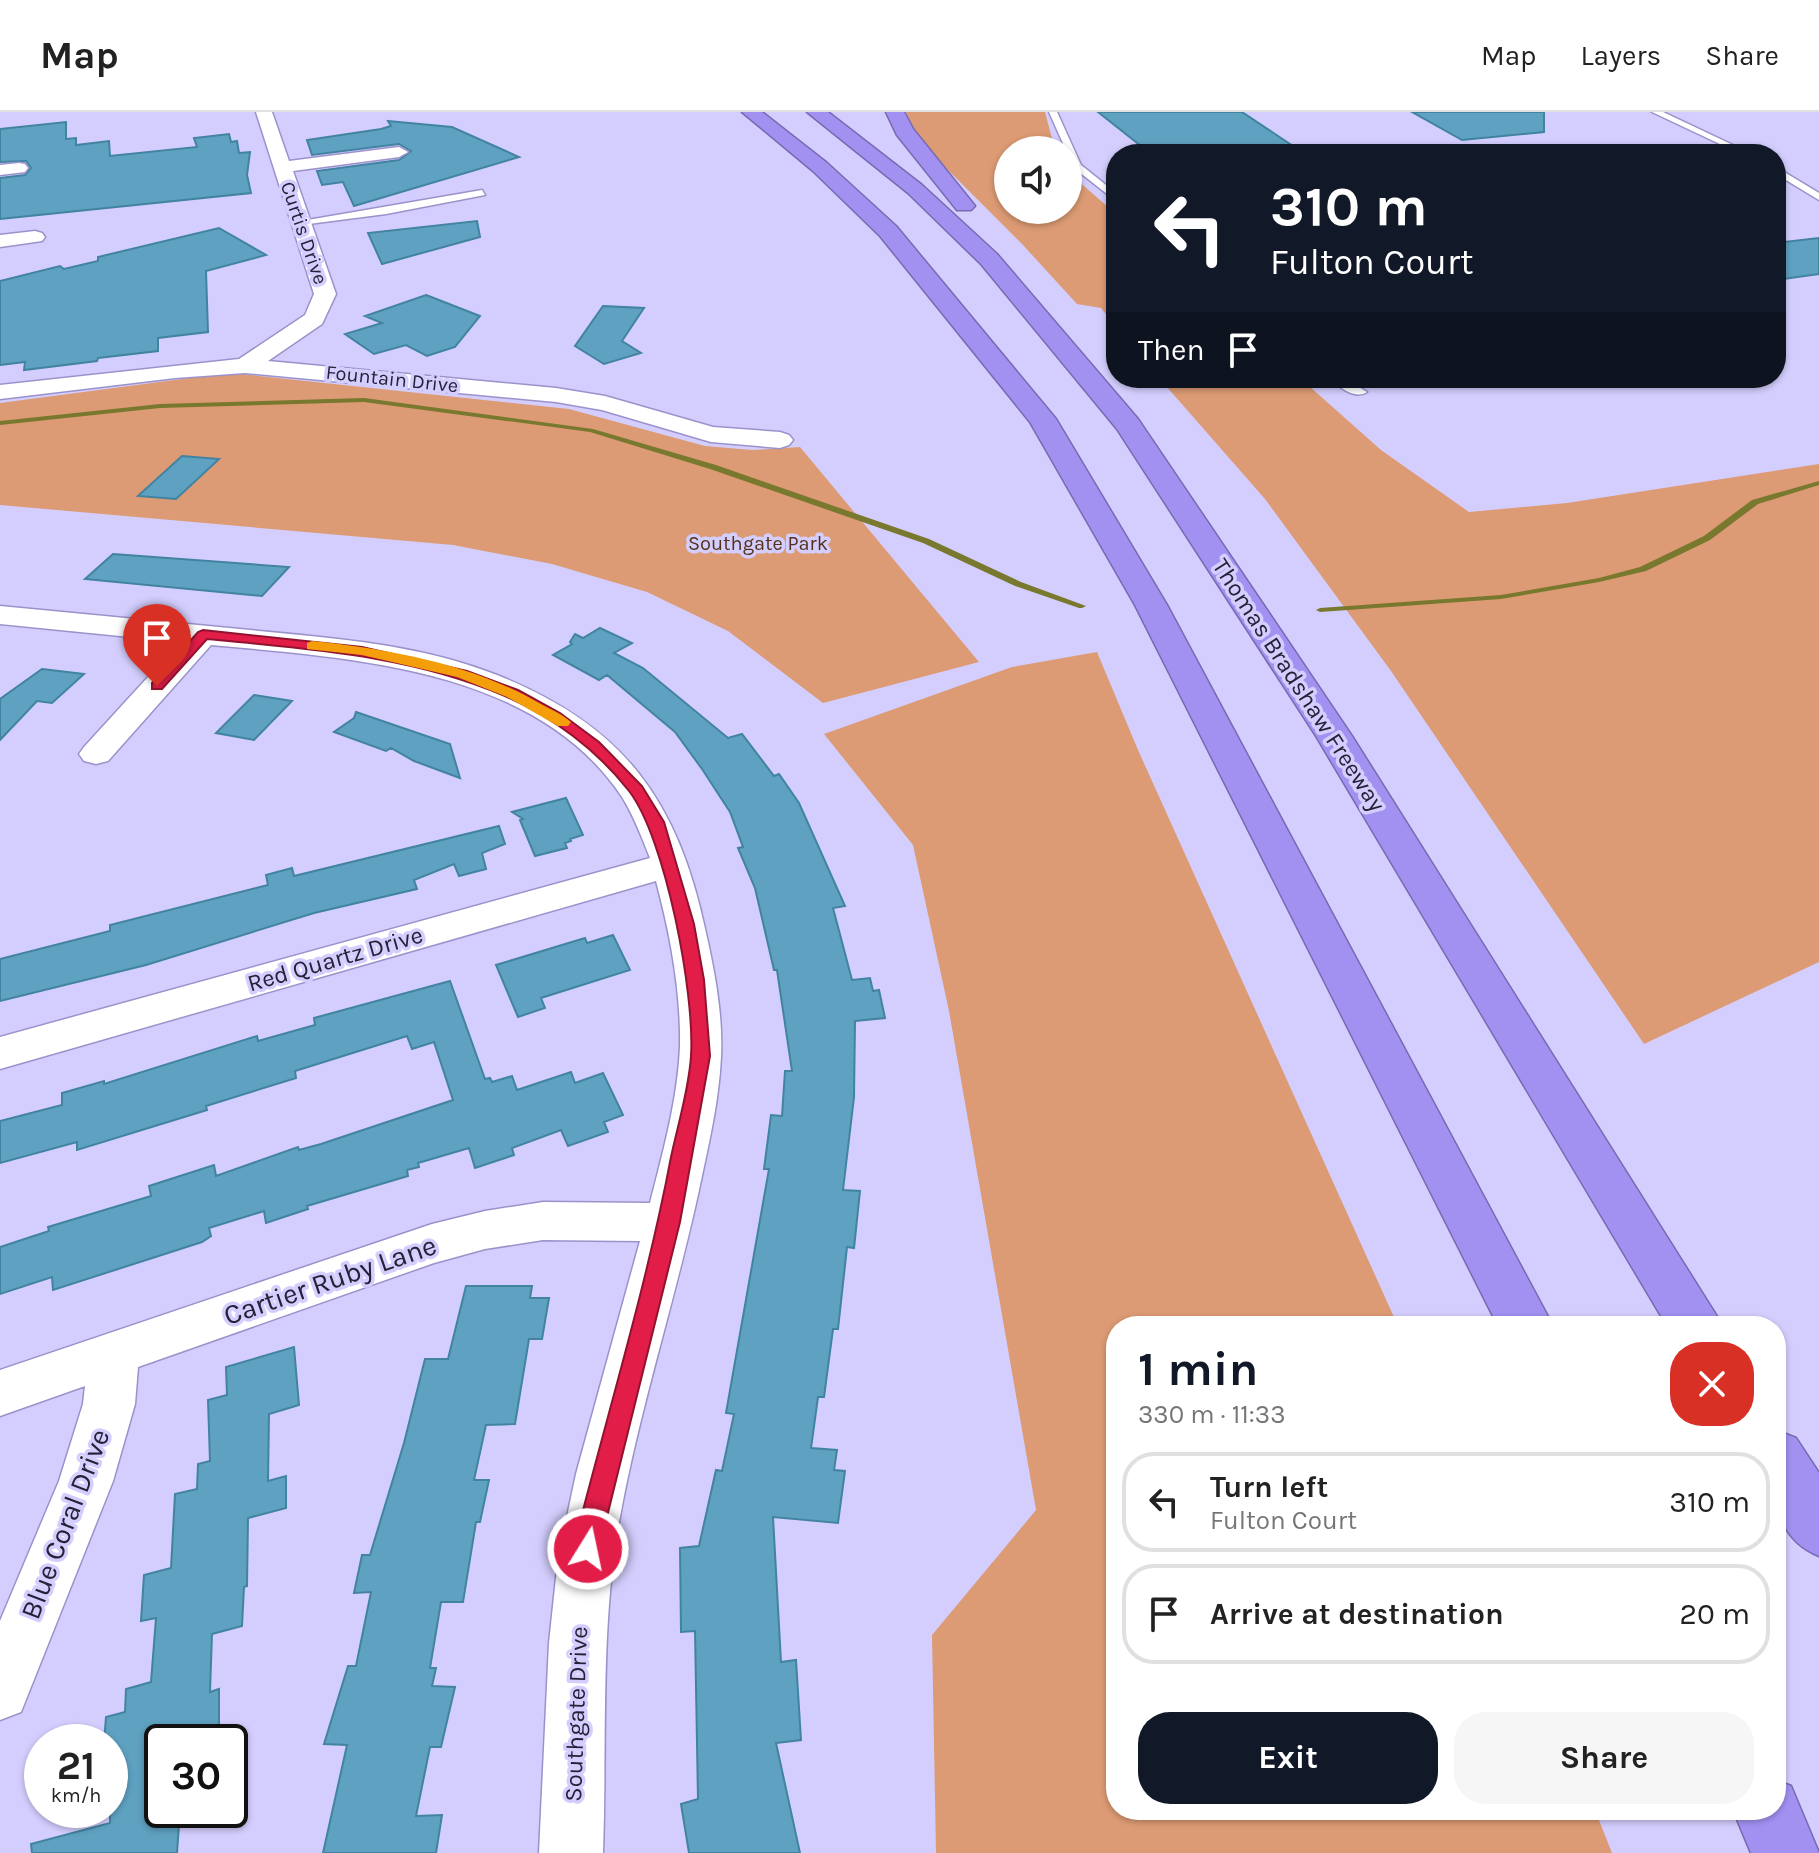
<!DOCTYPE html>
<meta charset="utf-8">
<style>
body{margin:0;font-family:Karla,sans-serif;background:#f6f6f6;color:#222;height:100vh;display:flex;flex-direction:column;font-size:30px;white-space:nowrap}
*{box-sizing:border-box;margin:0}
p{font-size:26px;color:#767676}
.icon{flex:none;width:44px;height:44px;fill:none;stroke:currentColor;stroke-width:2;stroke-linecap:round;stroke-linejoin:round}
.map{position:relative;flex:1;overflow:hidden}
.panel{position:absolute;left:1106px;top:1204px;width:680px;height:504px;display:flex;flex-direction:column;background:#fff;border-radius:32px;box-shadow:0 2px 6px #0004}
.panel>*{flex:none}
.hud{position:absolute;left:1106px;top:32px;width:680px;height:244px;border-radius:32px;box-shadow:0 2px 6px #0004;background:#111827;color:#fff;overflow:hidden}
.buttons{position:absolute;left:994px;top:24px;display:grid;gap:16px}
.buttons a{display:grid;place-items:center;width:88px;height:88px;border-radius:50%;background:#fff;box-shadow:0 2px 6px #0004;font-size:40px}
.speed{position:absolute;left:24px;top:1612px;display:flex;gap:16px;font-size:40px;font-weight:700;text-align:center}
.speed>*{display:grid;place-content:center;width:104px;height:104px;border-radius:50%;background:#fff;box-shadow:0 2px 6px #0004;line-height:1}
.speed small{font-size:20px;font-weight:400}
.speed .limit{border:4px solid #111;border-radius:12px;background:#fff;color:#111}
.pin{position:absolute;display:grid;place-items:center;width:68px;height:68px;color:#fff;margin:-82px -34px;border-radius:50% 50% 50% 0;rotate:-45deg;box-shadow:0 0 8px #0007}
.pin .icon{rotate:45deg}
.me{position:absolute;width:88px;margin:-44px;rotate:10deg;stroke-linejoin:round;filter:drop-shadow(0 0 6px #0008)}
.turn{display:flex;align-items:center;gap:28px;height:168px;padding:0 32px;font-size:36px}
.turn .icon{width:104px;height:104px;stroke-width:2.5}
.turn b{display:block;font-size:56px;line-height:68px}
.then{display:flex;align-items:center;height:76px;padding:0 32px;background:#0003;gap:16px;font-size:30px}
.round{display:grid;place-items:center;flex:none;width:84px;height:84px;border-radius:32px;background:#f6f6f6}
.head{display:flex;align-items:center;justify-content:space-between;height:136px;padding:0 32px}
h1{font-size:48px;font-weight:700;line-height:60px;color:#111827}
.cta{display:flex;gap:16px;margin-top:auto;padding:16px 32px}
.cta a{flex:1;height:92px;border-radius:32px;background:#111827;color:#fff;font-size:32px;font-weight:700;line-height:92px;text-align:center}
.cta a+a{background:#f6f6f6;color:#222}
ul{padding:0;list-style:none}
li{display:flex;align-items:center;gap:24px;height:100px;margin:0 16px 12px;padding:0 16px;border:4px solid #e0e0e0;border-radius:32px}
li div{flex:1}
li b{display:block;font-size:30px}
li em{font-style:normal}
header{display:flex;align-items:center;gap:48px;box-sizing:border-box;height:112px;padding:0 40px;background:#fff;border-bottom:2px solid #e0e0e0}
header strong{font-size:38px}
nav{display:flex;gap:44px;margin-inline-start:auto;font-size:28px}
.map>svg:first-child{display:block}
.green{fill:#dc9b74}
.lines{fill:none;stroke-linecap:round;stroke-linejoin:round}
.stream{fill:#78782f;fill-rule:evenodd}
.building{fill:#5fa1c1;stroke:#4283a2;stroke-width:2}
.lane-casing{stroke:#9b92cb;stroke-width:3}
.street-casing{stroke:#9b92cb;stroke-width:3}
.highway-casing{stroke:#776ab1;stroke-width:3}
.lane{fill:#fff;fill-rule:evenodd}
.street{fill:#fff;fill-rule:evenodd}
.highway{fill:#a391f2;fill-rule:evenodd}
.route{fill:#e11d48;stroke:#92132f;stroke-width:2}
.slow{fill:#f59e0b}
.labels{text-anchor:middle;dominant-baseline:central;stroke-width:7;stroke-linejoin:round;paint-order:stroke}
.far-street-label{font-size:20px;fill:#252137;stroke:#d4cefe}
.far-park-label{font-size:20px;fill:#56311a;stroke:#d4cefe}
.street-label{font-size:24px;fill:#252137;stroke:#d4cefe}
.near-street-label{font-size:28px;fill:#252137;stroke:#d4cefe}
</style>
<header>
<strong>Map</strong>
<nav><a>Map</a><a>Layers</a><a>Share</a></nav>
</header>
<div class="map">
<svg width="1819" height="1741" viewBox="0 0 1819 1741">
<rect width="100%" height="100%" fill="#d4cefe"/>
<path class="green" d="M 906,0 L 1045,0 L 1055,38 L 1008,38 L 1008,98 L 1068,98 L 1068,60 L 1116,102 L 1116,215 L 1101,196 L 1077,192 L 1022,132 L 945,55 L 914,19 Z
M 220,262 L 241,262 L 569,297 L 705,334 L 752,338 L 800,335 L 979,550 L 823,591 L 728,519 L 647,480 L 552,452 L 453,433 L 0,393 L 0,291 Z
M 1159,266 L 1300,266 L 1381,338 L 1469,400 L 1567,391 L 1819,352 L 1819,850 L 1644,932 L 1391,559 L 1265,387 Z
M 1097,540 L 1138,638 L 1398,1214 L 1116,1214 L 1116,1698 L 1595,1698 L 1612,1741 L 936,1741 L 932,1523 L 1036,1398 L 949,899 L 913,733 L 824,622 L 1012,555 Z"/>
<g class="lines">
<path class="stream" d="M 364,286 L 593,317 L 716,353 L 929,427 L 1021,470 L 1086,494 L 1082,496 L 1079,496 L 1015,474 L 923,431 L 710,357 L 590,320 L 364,290 L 160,296 L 0,313 L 0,309 L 160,292 Z
M 1819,369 L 1819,373 L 1758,392 L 1710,428 L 1646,459 L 1599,470 L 1501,487 L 1320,500 L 1316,498 L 1320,496 L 1501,483 L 1599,466 L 1640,455 L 1704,424 L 1752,388 Z"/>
</g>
<path class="building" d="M 1098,0 L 1242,0 L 1305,42 L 1151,42 Z
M 1412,0 L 1544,0 L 1544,20 L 1462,28 Z
M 388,9 L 452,15 L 519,45 L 354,94 L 343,70 L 322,73 L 317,59 L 399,48 L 411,39 L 399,32 L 312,43 L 307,28 L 381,17 L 391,14 Z
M 66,10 L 66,27 L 76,26 L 76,33 L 109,29 L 110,44 L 197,35 L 194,26 L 229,22 L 231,30 L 237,29 L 239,41 L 250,40 L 247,63 L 251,81 L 0,107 L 0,66 L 25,63 L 31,56 L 26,49 L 0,50 L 0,17 Z
M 477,109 L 480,125 L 382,152 L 368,121 Z
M 219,116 L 266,143 L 206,159 L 208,220 L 158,226 L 158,239 L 98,246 L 97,249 L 24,258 L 25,250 L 0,253 L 0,169 L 60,154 L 64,157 L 98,149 L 98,145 Z
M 1819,126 L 1819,162 L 1776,168 L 1776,131 Z
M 426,183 L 480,204 L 455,235 L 427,244 L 406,233 L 374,242 L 345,222 L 382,211 L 365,204 Z
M 603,194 L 644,196 L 622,229 L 641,241 L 604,252 L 575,234 Z
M 182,344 L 219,347 L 176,387 L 138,384 Z
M 113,442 L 289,455 L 262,484 L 85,467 Z
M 600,516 L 632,531 L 614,541 L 643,556 L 728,626 L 742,622 L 774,664 L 779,662 L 799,691 L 845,794 L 833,796 L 852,868 L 870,866 L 873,879 L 879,878 L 885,906 L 855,909 L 854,985 L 843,1078 L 860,1079 L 854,1136 L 847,1135 L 838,1217 L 833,1217 L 824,1285 L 818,1285 L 811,1336 L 837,1338 L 834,1358 L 845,1359 L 838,1411 L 773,1405 L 781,1550 L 796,1548 L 801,1628 L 776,1631 L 800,1741 L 689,1741 L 681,1692 L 698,1687 L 695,1519 L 681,1520 L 680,1436 L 699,1434 L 716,1358 L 722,1359 L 734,1302 L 726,1301 L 769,1057 L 764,1057 L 771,1003 L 782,1004 L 785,959 L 792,959 L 777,858 L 774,858 L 755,776 L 738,736 L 743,735 L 730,700 L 702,657 L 675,620 L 607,563 L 599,568 L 553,543 L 572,532 L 570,530 L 575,522 L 583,526 Z
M 42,557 L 84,562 L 52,591 L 37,589 L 0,628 L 0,587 Z
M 254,583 L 292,589 L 254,628 L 216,621 Z
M 356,600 L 450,632 L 460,666 L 414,649 L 391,636 L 386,639 L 334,620 L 354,606 Z
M 566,686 L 583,723 L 570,727 L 571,729 L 565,731 L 567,736 L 535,744 L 520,708 L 523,707 L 512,700 Z
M 499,714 L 505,732 L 482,741 L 486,757 L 459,764 L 454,752 L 414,768 L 417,777 L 314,801 L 146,853 L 0,889 L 0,847 L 110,819 L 110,813 L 268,773 L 266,763 L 292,756 L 294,764 Z
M 613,823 L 630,858 L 541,886 L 545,896 L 518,905 L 496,853 L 585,826 L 587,831 Z
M 450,869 L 485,967 L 490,966 L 492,970 L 512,964 L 517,978 L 571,960 L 575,971 L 603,961 L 623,1003 L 604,1010 L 608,1020 L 568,1034 L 561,1018 L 512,1036 L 514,1043 L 475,1056 L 469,1036 L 418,1051 L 419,1055 L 407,1058 L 408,1064 L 307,1094 L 308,1097 L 266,1111 L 264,1099 L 209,1116 L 211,1124 L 202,1130 L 53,1178 L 52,1165 L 0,1182 L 0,1135 L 49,1119 L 48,1115 L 151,1084 L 149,1074 L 214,1053 L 216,1064 L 298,1035 L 299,1038 L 321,1032 L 453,988 L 434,930 L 412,937 L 407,924 L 295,959 L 296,966 L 206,994 L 207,998 L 77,1038 L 77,1030 L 0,1051 L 0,1009 L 62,993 L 62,981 L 104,969 L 104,972 L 257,924 L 258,929 L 315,913 L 314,906 Z
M 466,1174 L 532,1174 L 530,1186 L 549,1186 L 542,1227 L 529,1227 L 515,1312 L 486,1313 L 474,1368 L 489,1368 L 480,1410 L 476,1410 L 463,1490 L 441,1490 L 430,1556 L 436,1556 L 432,1574 L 455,1575 L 441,1635 L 430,1635 L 416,1704 L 442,1703 L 436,1741 L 323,1741 L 347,1633 L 324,1632 L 348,1554 L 356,1554 L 371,1480 L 354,1481 L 362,1443 L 370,1443 L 404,1331 L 425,1247 L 448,1247 Z
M 294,1235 L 299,1293 L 269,1302 L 268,1369 L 286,1364 L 286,1396 L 248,1406 L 247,1474 L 244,1475 L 242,1514 L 212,1522 L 210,1580 L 219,1577 L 219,1621 L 212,1623 L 212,1630 L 162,1630 L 162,1698 L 180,1698 L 177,1741 L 32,1741 L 31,1732 L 110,1711 L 110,1630 L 104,1630 L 106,1605 L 125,1600 L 126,1577 L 151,1570 L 156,1506 L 141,1509 L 144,1463 L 171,1456 L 175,1382 L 197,1377 L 198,1352 L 210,1349 L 208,1288 L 227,1283 L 226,1255 Z"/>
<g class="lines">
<defs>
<path id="lane" d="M 1049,0 L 1057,0 L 1081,53 L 1116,81 L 1116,89 L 1074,56 Z
M 1652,0 L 1663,0 L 1752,42 L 1741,42 Z
M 1776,55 L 1819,81 L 1819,88 L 1776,62 Z
M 482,78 L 485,83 L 386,102 L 301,113 L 296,110 Z
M 1330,266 L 1344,266 L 1367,280 C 1355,288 1339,275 1330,266 Z"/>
<path id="street" d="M 256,0 L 272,0 L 289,49 L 399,35 L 408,40 L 399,45 L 293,59 L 336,182 L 322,212 L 268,249 L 556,276 L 605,284 L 713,315 L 780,320 L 789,323 L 793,328 L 789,333 L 780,336 L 711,330 L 602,298 L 556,290 L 245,261 L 175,266 L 0,287 L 0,273 L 239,247 L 305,203 L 314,182 Z
M 19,51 L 25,52 L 28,56 L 25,60 L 0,63 L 0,53 Z
M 35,119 L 42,121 L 45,125 L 42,129 L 0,135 L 0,123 Z
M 0,494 C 83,502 167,510 250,518 C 333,526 419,532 497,563 C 625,614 678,689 706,821 C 715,861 723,904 721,945 C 719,990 708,1035 699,1078 C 675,1189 639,1298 619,1410 C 600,1519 607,1630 603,1741 L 539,1741 L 549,1531 L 558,1447 L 576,1362 L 640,1129 L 543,1128 L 485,1137 L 434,1151 L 138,1255 L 135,1292 L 113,1369 L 21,1600 L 0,1608 L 0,1509 L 59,1369 L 83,1292 L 85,1274 L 0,1304 L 0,1258 L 432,1112 L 485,1099 L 543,1090 L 650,1091 C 663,1040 678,986 680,934 C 681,879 670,821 656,769 L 0,957 L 0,925 L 650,746 C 642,726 634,704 622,685 C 536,555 350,546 211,533 L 108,649 L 96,652 L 84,649 L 79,642 L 84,635 L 180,530 L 0,512 Z"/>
<path id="highway" d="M 742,0 L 762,0 L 827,51 L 896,114 L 1056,307 L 1167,493 L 1553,1214 L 1498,1214 L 1135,493 L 1030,310 L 880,124 L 813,59 Z
M 807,0 L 828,0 L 922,73 L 997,142 L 1138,307 L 1352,624 L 1723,1214 L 1667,1214 L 1316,624 L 1117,317 L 981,152 L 908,81 Z
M 886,0 L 904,0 L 913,17 L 975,94 L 971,98 L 957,98 L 897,23 Z
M 1776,1318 L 1796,1326 L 1819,1361 L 1819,1444 C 1765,1422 1776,1367 1776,1318 Z
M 1776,1668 L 1791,1674 L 1819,1741 L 1751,1741 L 1733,1698 L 1776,1698 Z"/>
</defs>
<use href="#lane" class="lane-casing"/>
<use href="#street" class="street-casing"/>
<use href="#highway" class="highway-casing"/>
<use href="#lane" class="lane"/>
<use href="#street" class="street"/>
<use href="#highway" class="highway"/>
</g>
<path class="route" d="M 203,518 L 362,535 L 467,559 L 518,578 L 560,601 L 599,630 L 642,674 L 664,710 L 694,812 L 704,868 L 710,944 L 680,1110 L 597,1445 L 588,1449 L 579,1445 L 575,1437 L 581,1406 C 612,1286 648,1167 671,1045 C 678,1012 689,977 691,944 C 695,883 666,727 629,679 C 598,639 552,604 505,584 C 410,543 308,537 207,527 L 162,577 L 152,577 L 152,571 L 198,520 Z"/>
<path class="slow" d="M 312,529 C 389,537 472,552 539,591 C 550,597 562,602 571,610 L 568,614 L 558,614 L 507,585 L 457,565 L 362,543 L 307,537 L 307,531 Z"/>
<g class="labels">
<g class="far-street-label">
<text transform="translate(304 121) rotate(71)">Curtis Drive</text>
<text transform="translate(392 267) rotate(6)">Fountain Drive</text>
</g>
<g class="far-park-label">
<text x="758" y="431">Southgate Park</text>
</g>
<g class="street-label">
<text transform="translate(1299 573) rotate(57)">Thomas Bradshaw Freeway</text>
<text transform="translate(335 847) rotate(-16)">Red Quartz Drive</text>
<text transform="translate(576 1602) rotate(-88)">Southgate Drive</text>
</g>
<g class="near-street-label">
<text transform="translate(330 1168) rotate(-19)">Cartier Ruby Lane</text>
<text transform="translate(65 1412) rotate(-69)">Blue Coral Drive</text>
</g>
</g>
</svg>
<div class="buttons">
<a><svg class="icon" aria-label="sound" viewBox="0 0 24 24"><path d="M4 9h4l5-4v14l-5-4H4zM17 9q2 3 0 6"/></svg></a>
</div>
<div class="speed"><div>21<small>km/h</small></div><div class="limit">30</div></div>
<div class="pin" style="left:157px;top:574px;background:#d93025"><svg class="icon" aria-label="arrive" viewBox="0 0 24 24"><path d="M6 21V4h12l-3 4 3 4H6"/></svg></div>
<svg class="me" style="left:588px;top:1437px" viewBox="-20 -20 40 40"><circle r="17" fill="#e11d48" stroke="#fff" stroke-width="3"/><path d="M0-11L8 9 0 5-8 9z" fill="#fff"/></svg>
<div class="hud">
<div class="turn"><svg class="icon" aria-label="left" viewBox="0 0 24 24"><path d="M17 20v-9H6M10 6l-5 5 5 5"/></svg><div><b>310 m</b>Fulton Court</div></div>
<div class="then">Then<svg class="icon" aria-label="arrive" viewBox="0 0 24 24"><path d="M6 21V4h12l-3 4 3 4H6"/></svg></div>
</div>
<section class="panel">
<div class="head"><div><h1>1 min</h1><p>330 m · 11:33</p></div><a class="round" style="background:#d93025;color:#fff"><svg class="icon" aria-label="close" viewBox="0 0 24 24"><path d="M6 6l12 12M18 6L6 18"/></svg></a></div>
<ul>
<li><svg class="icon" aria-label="left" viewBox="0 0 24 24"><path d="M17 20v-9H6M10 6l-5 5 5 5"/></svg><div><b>Turn left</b><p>Fulton Court</p></div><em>310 m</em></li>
<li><svg class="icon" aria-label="arrive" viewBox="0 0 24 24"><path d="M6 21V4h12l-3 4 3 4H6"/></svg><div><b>Arrive at destination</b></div><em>20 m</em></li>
</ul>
<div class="cta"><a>Exit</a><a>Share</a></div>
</section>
</div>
